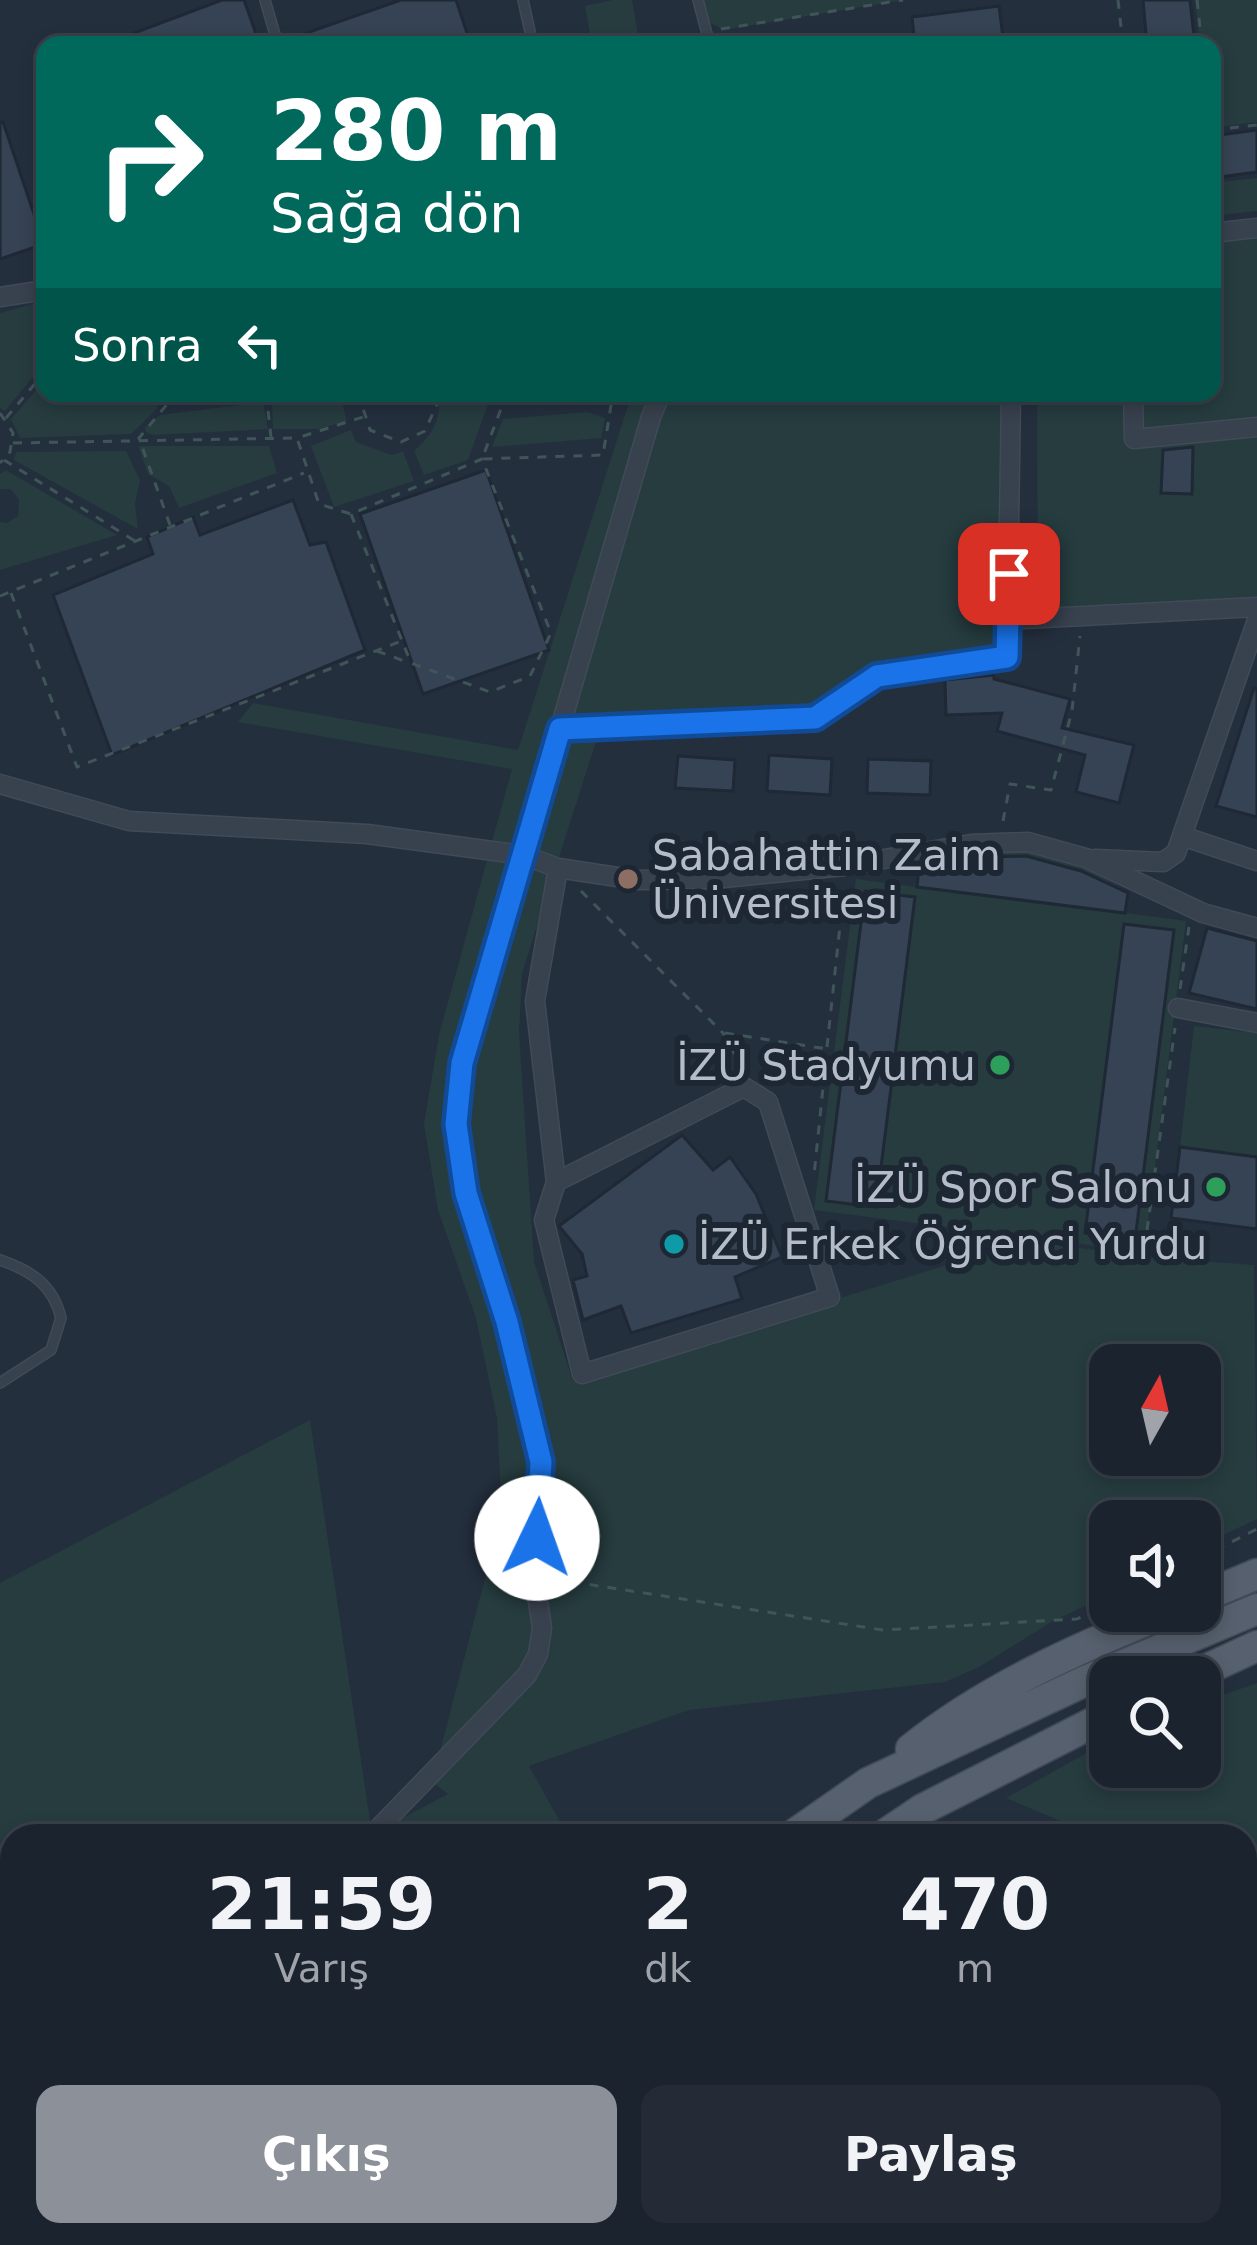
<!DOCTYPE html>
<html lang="tr">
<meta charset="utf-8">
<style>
body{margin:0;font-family:"DejaVu Sans",sans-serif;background:#242b36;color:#f1f3f6;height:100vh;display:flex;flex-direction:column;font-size:45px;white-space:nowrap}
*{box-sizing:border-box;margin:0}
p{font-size:39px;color:#a0a4aa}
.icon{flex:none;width:66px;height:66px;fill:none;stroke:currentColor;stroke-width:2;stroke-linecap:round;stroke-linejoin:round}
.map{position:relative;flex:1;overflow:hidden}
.drawer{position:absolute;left:0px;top:1824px;width:1257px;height:423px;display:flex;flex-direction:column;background:#1b232e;border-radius:36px 36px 0 0;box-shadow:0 6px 18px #0003,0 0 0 3px #39404a}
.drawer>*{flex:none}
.banner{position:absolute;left:36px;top:36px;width:1185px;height:366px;border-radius:24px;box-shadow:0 6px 18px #0003,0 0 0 3px #39404a;background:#00695c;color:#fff;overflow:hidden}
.needle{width:78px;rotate:8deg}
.buttons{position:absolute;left:1089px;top:1344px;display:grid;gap:24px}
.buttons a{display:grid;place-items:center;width:132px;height:132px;border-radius:24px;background:#1b232e;box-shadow:0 6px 18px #0003,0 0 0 3px #39404a;font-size:60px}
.pin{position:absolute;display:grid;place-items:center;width:102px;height:102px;color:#fff;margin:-51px;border-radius:24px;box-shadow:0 6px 18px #0006}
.me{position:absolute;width:132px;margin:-66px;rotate:3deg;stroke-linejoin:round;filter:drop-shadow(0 0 9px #0008)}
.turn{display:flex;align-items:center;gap:42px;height:252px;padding:0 36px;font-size:54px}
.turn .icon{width:156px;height:156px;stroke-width:2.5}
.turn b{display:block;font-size:84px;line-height:102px}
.then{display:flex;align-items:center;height:114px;padding:0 36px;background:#0003;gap:24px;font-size:45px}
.eta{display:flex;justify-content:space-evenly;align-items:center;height:204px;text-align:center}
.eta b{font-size:72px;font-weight:700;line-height:84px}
.button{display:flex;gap:24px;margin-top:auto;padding:24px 36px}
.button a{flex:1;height:138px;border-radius:24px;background:#8c9099;color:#fff;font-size:48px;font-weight:700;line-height:138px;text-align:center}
.button a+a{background:#242b36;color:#f1f3f6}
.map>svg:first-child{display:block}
.green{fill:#263c3f;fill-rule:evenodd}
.building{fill:#364354;stroke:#1f2835;stroke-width:3}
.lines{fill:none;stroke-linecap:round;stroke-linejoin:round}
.service-casing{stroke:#414a57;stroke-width:12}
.minor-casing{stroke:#414a57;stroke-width:21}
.tertiary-casing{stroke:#414a57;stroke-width:27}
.primary-casing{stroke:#414a57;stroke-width:33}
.path{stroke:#3f5557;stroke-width:3;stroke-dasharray:9 9;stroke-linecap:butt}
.service{stroke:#38414e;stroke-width:9}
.minor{stroke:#38414e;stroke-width:18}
.tertiary{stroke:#38414e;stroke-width:24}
.primary{stroke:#56606e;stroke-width:30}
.route-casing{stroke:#114b97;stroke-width:30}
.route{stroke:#1a73e8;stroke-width:21}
.education-dot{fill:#8d6e63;stroke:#1d2633;stroke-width:4.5}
.leisure-dot{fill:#2e9e5b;stroke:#1d2633;stroke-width:4.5}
.culture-dot{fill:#0f9aa8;stroke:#1d2633;stroke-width:4.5}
.labels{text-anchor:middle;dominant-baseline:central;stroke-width:12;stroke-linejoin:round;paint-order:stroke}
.poi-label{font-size:42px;fill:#b4bcc9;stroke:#1d2633;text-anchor:start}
</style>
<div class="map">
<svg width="1257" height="2245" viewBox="0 0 1257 2245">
<rect width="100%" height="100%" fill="#242f3e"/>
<path class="green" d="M 612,0 L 632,0 L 640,45 L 592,45 L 585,6 Z
M 698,0 L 903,0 L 723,30 L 704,19 Z
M 1195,0 L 1257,0 L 1257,122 L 1212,128 L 1212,45 L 1200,45 Z
M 1257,178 L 1257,211 L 1212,216 L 1212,183 Z
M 1257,228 L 1257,607 L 1038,618 L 1037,393 L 1212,393 L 1212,233 Z
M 45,301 L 45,362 L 5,411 L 0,408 L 0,313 Z
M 45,380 L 45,393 L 156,393 L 158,408 L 131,434 L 20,438 L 11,419 Z
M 285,393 L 351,393 L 343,407 L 347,421 L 318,429 L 273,429 L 272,400 Z
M 454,393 L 492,393 L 468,460 L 424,475 L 414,451 C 430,438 442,419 438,399 Z
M 632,393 L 1011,393 L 1007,657 L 877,676 L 816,718 L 600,729 L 522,973 L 519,1032 L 534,1262 L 573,1381 L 1024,1241 L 1159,1258 L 1254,1265 L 1257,1519 L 1200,1546 L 1200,1521 L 1110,1521 L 1110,1594 L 1051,1622 L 979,1667 L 945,1682 L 689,1710 L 529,1766 L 568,1836 L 12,1836 L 12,2235 L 329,2235 L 321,2245 L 0,2245 L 0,1583 L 310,1420 L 372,1834 L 448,1794 L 432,1782 L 502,1513 L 497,1418 L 476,1318 L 438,1210 L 424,1124 L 439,1035 L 512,769 L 238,722 L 253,703 L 518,750 ZM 1110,1365 L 1200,1365 L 1200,1455 L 1110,1455 Z
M 263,402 L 268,429 L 153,435 L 146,432 L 145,427 L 160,415 Z
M 588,412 L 605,418 L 601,438 L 492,447 L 503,419 Z
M 351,430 L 356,442 L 392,455 L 403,451 L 414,481 L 334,507 L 311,446 Z
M 138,446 L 269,446 L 277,473 L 179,508 L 169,486 L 148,474 Z
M 126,451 L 140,480 L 135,503 L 138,529 L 14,460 L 16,452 Z
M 6,470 L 117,535 L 0,570 L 0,522 L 7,523 L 18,516 L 19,499 L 10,489 L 0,489 L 0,474 Z
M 1027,850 C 1065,860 1095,871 1128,892 L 1126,913 L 1186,921 L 1144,1252 L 814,1210 L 856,879 L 916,887 L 919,866 C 956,854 989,851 1027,850 Z
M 1194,1026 L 1257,1033 L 1257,1156 L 1180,1147 Z
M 1257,1683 L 1257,1889 L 1245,1885 L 1245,1836 L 1095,1836 L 1006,1798 L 1110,1740 L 1110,1767 L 1200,1767 L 1200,1703 Z"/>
<path class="building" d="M 222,0 L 244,0 L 260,45 L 102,45 Z
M 401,0 L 456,0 L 471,45 L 287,45 L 286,40 Z
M 1143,0 L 1190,0 L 1195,45 L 1147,45 Z
M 999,6 L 1004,45 L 915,45 L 912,17 Z
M 3,122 L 44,244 L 0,259 L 0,123 Z
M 1257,130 L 1257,172 L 1212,178 L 1212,136 Z
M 1193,447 L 1192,494 L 1161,493 L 1163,450 Z
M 486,470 L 549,650 L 423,694 L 360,514 Z
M 293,500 L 310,545 L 326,542 L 365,650 L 112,755 L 53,595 L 153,554 L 147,537 L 193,517 L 200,535 Z
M 994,675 L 994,679 L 1070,699 L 1062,728 L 1134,745 L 1119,803 L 1076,792 L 1085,755 L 997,731 L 1002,713 L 946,715 L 945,680 Z
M 1254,688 L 1257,689 L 1257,817 L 1216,806 Z
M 769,755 L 832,759 L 830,795 L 767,791 Z
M 678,756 L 735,760 L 733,791 L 675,788 Z
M 868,759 L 931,761 L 930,795 L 867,793 Z
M 1026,856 L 1081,871 L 1128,893 L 1125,913 L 917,887 L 919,867 L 972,857 Z
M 865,891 L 915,897 L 876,1207 L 826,1201 Z
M 1124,924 L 1174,930 L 1135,1240 L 1085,1233 Z
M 1207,928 L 1257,941 L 1257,1009 L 1189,993 Z
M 682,1135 L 713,1170 L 730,1157 L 756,1194 L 782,1257 L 735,1277 L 742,1299 L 631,1333 L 621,1306 L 583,1320 L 573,1280 L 587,1276 L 582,1254 L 559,1226 Z
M 1180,1147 L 1257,1157 L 1257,1229 L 1171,1218 Z"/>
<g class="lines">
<defs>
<path id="service" d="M 265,0 L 278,45
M 523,0 L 533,45
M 698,0 L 710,45
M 0,1260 C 32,1271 53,1285 61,1318 L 51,1350 L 0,1383
M 1257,2069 L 1257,2095
M 255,2245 L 264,2235
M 344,2245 L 351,2235
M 1167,2245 L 1168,2235
M 1253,2245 L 1257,2160"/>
<path id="minor" d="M 1212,233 L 1257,228
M 0,297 L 45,290
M 1133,393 L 1134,439 L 1257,427
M 1008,620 L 1257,607
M 560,729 L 816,718 L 877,676 L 1007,657 L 1011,393
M 0,784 L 129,821 L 367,834 L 523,855 L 558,868 L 637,880 L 714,879 L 844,866 L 971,844 L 1028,842 L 1086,858 L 1203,913 L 1257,928
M 1182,836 L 1257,861
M 1095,859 L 1163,862 L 1176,853 L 1257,620
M 1178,1008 L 1257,1023
M 556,1182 L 744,1087 L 768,1102 L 830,1297 L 582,1374 L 544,1220 L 556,1182 L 535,1001 L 558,868
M 371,1836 L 527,1675 L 538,1654 L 542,1628 L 534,1576 L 541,1462 L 507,1322 L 466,1193 L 456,1124 L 462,1063 L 651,417 L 661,393
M 685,2235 L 721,2245
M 782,2245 L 798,2235
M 963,2245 L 968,2235"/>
<path id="tertiary" d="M 1048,2235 L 1051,2245"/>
<path id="primary" d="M 1200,1598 L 1257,1574
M 1190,1677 L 1257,1646
M 911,1749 C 987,1688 1078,1648 1169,1611
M 792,1836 L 868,1783 L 1083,1682 L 1257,1609
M 883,1836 L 923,1809 L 1110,1714
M 394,2245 L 402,2235
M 489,2245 L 503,2235"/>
</defs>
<use href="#service" class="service-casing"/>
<use href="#minor" class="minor-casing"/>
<use href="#tertiary" class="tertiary-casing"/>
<use href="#primary" class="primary-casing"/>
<path class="path" d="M 1118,0 L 1123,45
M 1197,0 L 1202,45
M 721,29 L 903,0
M 1212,130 L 1257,125
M 266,393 L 271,437
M 365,393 L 361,402 L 370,430 L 401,442 L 425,431 L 438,402 L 434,393
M 507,393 L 482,459 L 603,455 L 613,393
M 0,413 L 13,433 L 10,452 L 0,463
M 6,418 L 45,372
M 13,443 L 296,438
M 4,460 L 135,541
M 351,514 L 411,663 L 490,692 L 530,676 L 551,633 L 482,459 L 351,514 L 319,504 L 297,438 L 366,416
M 170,525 L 139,438 L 169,402 L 249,393
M 11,593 L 77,767 L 399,642
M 0,596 L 304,473
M 377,651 L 407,662
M 1003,821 L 1010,784 L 1051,790 L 1072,711 L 1080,636
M 581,891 L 723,1033 L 743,1069
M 1180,989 L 1189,927
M 725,1033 L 827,1049 L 814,1175
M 827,1047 L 844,888
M 1147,1230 L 1175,1028
M 1200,1558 L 1257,1529
M 554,1579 L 883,1630 L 1077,1619 L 1110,1603
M 0,2206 L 12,2206
M 314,2235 L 325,2245
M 78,2245 L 79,2235
M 213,2245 L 223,2235
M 581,2245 L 597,2235
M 612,2245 L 622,2235
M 633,2245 L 639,2235"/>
<use href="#service" class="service"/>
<use href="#minor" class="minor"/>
<use href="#tertiary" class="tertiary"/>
<use href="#primary" class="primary"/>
</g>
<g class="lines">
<defs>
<path id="route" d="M 537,1538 L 541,1462 L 507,1322 L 466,1193 L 456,1124 L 462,1063 L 560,729 L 815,718 L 877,676 L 1007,657 L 1009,574"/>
</defs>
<use href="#route" class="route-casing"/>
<use href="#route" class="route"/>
</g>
<circle class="education-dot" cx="628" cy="879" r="12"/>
<g class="leisure-dot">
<circle cx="1000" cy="1065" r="12"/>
<circle cx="1216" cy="1187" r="12"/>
</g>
<circle class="culture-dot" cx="674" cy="1244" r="12"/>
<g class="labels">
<g class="poi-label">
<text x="652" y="855">Sabahattin Zaim<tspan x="652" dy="48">Üniversitesi</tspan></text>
<text x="976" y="1065" text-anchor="end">İZÜ Stadyumu</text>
<text x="1192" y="1187" text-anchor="end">İZÜ Spor Salonu</text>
<text x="698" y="1244">İZÜ Erkek Öğrenci Yurdu</text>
</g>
</g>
</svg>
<div class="buttons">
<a><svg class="needle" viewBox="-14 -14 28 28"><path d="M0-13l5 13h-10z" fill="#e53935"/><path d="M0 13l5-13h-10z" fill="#a0a4aa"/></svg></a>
<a><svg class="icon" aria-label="sound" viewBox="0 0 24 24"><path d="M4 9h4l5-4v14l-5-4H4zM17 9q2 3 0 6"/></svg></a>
<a><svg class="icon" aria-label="search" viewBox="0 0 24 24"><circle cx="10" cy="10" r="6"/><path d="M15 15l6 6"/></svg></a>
</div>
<div class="pin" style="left:1009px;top:574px;background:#d93025"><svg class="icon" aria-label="arrive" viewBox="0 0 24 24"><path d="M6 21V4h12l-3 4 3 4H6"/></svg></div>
<svg class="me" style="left:537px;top:1538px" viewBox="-20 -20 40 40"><circle r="19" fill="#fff"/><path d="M0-13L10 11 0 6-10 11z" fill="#1a73e8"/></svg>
<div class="banner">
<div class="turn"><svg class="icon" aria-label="right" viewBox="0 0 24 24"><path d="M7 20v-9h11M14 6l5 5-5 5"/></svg><div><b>280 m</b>Sağa dön</div></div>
<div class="then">Sonra<svg class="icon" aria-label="left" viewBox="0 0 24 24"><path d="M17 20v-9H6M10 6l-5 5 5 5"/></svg></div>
</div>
<section class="drawer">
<div class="eta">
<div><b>21:59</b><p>Varış</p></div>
<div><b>2</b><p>dk</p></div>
<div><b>470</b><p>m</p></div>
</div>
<div class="button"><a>Çıkış</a><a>Paylaş</a></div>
</section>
</div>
